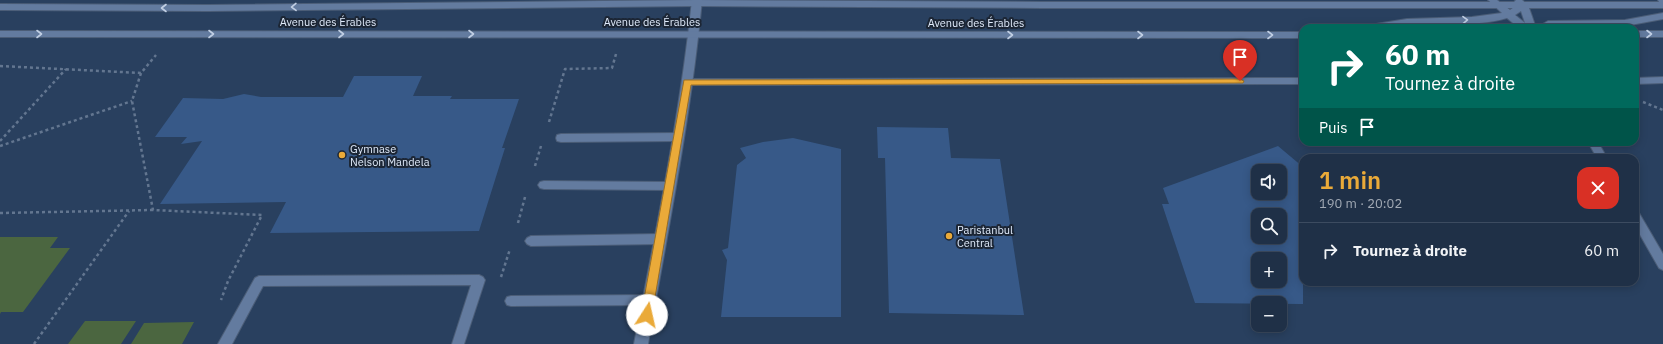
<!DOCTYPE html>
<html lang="fr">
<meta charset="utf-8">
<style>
body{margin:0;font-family:"IBM Plex Sans",sans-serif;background:#27384e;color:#f1f3f6;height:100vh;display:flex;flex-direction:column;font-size:15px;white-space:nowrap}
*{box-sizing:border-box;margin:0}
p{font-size:13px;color:#a1a9b4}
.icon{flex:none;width:22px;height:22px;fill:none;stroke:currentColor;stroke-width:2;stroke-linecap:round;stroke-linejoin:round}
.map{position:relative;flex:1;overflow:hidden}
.sheet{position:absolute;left:1299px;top:154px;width:340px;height:132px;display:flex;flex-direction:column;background:#1f3047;border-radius:12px;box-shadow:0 2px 10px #0003,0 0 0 1px #3c4b60}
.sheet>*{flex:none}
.hud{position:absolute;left:1299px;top:24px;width:340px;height:122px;border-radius:12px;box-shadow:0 2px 10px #0003,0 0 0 1px #3c4b60;background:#00695c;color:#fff;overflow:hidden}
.buttons{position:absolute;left:1251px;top:164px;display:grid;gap:8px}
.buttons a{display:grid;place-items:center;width:36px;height:36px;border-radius:8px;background:#1f3047;box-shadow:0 2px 10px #0003,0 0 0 1px #3c4b60;font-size:20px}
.pin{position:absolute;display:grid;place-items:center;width:34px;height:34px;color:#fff;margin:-41px -17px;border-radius:50% 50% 50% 0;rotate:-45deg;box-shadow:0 0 4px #0007}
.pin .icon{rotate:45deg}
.me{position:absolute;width:44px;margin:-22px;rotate:10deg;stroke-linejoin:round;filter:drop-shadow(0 0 3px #0008)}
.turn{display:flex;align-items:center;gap:14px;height:84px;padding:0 20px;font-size:18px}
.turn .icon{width:52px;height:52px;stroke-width:2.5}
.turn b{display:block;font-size:28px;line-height:34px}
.then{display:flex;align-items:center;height:38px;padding:0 20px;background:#0003;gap:8px;font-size:15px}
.round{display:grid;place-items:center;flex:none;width:42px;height:42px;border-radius:12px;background:#27384e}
.head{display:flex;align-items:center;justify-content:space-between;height:68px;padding:0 20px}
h1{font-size:24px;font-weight:600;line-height:30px;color:#eaaa39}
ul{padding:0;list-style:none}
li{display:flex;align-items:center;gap:12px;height:56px;padding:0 20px;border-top:1px solid #3c4b60}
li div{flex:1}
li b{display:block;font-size:15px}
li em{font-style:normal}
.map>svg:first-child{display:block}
.green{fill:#4b6640}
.building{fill:#375988;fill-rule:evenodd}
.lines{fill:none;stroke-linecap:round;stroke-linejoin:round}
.service-casing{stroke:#4b5d77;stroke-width:2}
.minor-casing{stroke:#4b5d77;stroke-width:2}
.tertiary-casing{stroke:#4b5d77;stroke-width:2}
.secondary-casing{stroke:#4b5d77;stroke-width:2}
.path{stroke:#637690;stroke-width:2.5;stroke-dasharray:3 3;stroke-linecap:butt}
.service{fill:#637b9f;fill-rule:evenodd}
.minor{fill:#637b9f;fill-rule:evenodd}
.tertiary{fill:#637b9f;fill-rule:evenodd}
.secondary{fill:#637b9f;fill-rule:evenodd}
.oneway{stroke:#c1cfe4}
.route{fill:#eaaa39;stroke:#986e25}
.poi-dot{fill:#eaaa39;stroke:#1c2635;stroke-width:1.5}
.labels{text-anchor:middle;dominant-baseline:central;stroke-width:4;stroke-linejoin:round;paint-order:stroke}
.street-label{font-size:11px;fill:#e0ebfb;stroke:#1c2635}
.poi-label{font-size:11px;fill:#e0ebfb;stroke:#1c2635;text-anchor:start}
</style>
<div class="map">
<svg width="1663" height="344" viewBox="0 0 1663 344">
<rect width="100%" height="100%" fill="#29405f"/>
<path class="green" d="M 0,237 L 58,237 L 50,248 L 70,248 L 23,312 L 1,312 L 0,314 Z
M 85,321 L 136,321 L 121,344 L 68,344 Z
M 194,322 L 182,344 L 131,344 L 144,323 Z"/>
<path class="building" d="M 354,76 L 422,76 L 413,96 L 452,96 L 450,99 L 519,99 L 502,148 L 505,148 L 479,231 L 270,233 L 286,202 L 160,204 L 202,141 L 181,144 L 187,137 L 155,137 L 183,98 L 223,99 L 244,94 L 261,97 L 343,97 Z
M 877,127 L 948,128 L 951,158 L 1000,159 L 1024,315 L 889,313 L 885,158 L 878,158 Z
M 793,138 L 841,149 L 841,317 L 721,317 L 727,260 L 722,250 L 728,248 L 737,165 L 746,158 L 740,148 L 763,142 Z
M 1278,146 L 1303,167 L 1303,304 L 1195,303 L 1162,204 L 1169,204 L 1163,188 ZM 1258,171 L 1280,171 L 1280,193 L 1258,193 ZM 1258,215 L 1280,215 L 1280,237 L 1258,237 ZM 1258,259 L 1280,259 L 1280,281 L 1258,281 Z"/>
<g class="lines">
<defs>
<path id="service" d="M 1663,77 L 1663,83 L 1635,84 L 1635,78 Z
M 1303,78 L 1303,84 L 687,85 L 682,82 L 687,79 Z
M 679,133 L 683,134 L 684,137 L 683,140 L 679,141 L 561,142 L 557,141 L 556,138 L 557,135 L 561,134 Z
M 544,181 L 669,182 L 673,183 L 675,186 L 673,189 L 669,190 L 544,189 L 540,188 L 538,185 L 540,182 Z
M 660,234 L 664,236 L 666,239 L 664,242 L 660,244 L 531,246 L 527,244 L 525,241 L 527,238 L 531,236 Z
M 479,275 L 483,277 L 485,280 L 464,344 L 452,344 L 471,285 L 263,286 L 232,344 L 218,344 L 255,278 L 259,276 Z
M 649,295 L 653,296 L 655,300 L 653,304 L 649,305 L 511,306 L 507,305 L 505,301 L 507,297 L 511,296 Z"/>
<path id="minor" d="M 692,0 L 702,0 C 691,116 668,230 648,344 L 634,344 C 656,230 680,116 692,0 Z
M 1588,142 L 1598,142 L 1607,158 L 1597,158 Z
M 1635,212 L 1639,213 L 1663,254 L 1663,270 L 1659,268 L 1635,226 Z"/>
<path id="tertiary" d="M 1488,0 L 1497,0 L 1510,10 L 1517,5 L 1514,2 L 1516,0 L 1522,0 L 1528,5 L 1536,28 L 1548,21 L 1625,20 L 1663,13 L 1663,19 L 1625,26 L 1519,28 L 1507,18 C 1477,27 1445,22 1415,24 C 1398,25 1382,28 1365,28 L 1370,25 L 1407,19 L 1472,17 L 1502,13 ZM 1521,11 L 1525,23 L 1515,15 Z
M 1658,0 L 1663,0 L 1663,3 L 1659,2 Z"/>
<path id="secondary" d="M 697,0 L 1043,2 L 1663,2 L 1663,8 L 1043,8 L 697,6 L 208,11 L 0,10 L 0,4 L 208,5 Z
M 0,31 L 1303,32 L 1303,38 L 0,37 Z
M 1635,31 L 1663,31 L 1663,37 L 1635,37 Z"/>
</defs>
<use href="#service" class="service-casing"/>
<use href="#minor" class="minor-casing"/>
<use href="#tertiary" class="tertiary-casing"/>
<use href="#secondary" class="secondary-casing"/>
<path class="path" d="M 0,66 L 141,73 L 156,55
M 141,73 L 132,101 L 153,210 L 262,215 L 228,281 L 221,300
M 1643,102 L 1663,110
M 549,122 L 565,69 L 612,68 L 616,54
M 0,141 L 66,69
M 0,146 L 132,101
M 535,166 L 541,146
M 0,213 L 153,210
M 518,223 L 525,197
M 501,277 L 510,249
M 34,344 L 129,211"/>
<use href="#service" class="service"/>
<use href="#minor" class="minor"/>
<use href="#tertiary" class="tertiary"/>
<use href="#secondary" class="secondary"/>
</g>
<defs><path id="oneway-chevron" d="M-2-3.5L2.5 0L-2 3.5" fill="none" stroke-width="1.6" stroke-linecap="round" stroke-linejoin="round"/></defs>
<g class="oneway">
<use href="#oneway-chevron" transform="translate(294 7) rotate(179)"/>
<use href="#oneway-chevron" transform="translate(164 8) rotate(-180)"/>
<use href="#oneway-chevron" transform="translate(1465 20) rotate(-1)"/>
<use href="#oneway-chevron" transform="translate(39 34)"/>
<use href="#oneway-chevron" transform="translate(211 34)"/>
<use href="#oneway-chevron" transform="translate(341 34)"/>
<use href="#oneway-chevron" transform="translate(471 34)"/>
<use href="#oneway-chevron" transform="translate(1649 34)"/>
<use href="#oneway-chevron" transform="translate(1010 35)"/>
<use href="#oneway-chevron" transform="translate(1140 35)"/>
<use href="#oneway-chevron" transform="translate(1270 35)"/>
</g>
<path class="route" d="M 1240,79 L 1244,81 L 1243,83 L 691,85 L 652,315 L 650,318 L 647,319 L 643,318 L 641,315 L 684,80 Z"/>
<g class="poi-dot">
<circle cx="342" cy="155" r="4"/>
<circle cx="949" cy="236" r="4"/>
</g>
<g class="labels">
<g class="street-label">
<text x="328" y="22">Avenue des Érables</text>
<text x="652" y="22">Avenue des Érables</text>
<text x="976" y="23">Avenue des Érables</text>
</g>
<g class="poi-label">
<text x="350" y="149">Gymnase<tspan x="350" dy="13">Nelson Mandela</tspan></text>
<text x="957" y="230">Paristanbul<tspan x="957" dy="13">Central</tspan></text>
</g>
</g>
</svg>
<div class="buttons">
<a><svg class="icon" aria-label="sound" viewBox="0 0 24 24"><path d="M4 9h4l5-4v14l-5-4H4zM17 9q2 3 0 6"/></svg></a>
<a><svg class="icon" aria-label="search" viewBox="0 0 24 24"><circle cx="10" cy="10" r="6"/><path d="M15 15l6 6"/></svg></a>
<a>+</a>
<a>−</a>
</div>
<div class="pin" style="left:1240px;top:81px;background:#d93025"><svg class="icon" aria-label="arrive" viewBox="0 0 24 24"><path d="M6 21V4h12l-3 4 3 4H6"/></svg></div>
<svg class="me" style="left:647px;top:315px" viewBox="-20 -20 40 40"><circle r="19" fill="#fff"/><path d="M0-13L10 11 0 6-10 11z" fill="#eaaa39"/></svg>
<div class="hud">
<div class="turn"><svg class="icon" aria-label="right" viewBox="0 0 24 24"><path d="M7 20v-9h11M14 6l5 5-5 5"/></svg><div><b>60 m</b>Tournez à droite</div></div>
<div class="then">Puis<svg class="icon" aria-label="arrive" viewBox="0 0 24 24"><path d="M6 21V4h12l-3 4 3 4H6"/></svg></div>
</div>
<section class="sheet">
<div class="head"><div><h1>1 min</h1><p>190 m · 20:02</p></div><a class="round" style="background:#d93025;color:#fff"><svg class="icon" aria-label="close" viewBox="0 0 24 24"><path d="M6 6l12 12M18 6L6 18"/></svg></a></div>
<ul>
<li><svg class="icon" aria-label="right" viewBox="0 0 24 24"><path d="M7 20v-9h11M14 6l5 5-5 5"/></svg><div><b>Tournez à droite</b></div><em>60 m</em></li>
</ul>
</section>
</div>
